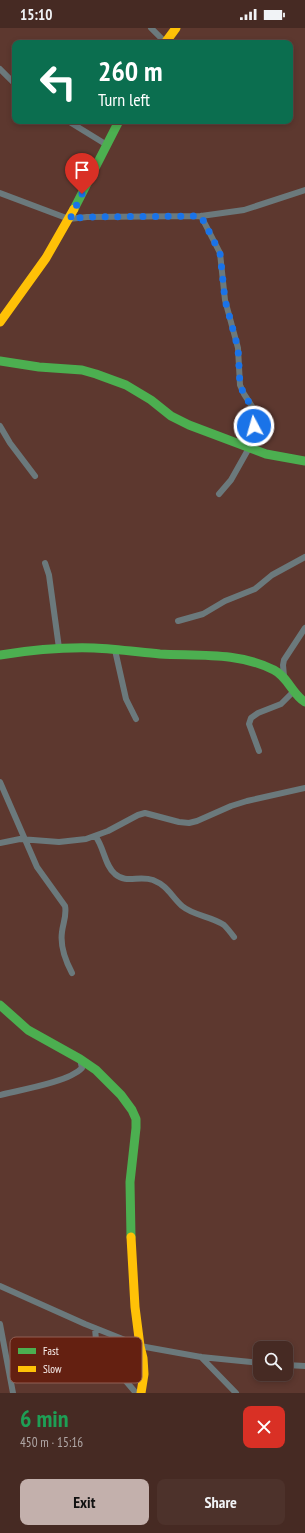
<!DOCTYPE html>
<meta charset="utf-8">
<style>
body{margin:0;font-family:"PT Sans Narrow",sans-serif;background:#4d322b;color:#f1f3f6;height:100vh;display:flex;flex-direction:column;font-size:15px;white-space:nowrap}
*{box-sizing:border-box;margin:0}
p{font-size:13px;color:#b0a7a6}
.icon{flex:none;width:22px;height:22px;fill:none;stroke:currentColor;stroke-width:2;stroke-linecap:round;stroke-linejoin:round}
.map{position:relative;height:1365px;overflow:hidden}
.details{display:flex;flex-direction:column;background:#462a23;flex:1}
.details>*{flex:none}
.top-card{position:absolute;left:12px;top:12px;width:281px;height:84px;border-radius:8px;box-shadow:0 2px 6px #0003,0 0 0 1px #5e4641;background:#0b6e4f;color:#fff;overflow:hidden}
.buttons{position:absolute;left:253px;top:1313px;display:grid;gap:8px}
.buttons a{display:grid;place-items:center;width:40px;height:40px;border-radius:8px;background:#462a23;box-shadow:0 2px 6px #0003,0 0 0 1px #5e4641;font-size:20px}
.pin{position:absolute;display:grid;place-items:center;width:34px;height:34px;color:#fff;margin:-41px -17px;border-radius:50% 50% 50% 0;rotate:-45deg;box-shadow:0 0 4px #0007}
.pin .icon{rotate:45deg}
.me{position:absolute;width:44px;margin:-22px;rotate:354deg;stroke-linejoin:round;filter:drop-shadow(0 0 3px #0008)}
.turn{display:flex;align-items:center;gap:14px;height:84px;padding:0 20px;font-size:18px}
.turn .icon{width:52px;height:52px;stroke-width:2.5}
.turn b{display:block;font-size:28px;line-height:34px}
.round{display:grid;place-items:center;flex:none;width:42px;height:42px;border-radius:8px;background:#4d322b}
.summary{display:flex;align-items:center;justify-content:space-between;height:68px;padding:0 20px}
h1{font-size:24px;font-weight:800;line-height:30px;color:#1e9e55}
.action{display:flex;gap:8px;margin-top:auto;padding:8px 20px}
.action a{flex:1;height:46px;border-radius:8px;background:#c3b0ac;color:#111;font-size:16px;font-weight:800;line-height:46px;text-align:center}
.action a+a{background:#4d322b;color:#f1f3f6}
.status{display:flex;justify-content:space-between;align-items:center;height:28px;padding:0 20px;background:#462a23;direction:ltr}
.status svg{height:11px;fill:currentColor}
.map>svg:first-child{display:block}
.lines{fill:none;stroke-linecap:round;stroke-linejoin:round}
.street{stroke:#6b797c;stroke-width:6}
.fast{stroke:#4caf50;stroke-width:9}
.slow{stroke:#ffc107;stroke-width:9}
.route{stroke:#1a73e8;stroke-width:7;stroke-dasharray:0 12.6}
.key{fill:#642011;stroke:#915f54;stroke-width:1}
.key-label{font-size:11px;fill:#faf1ef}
</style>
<div class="status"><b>15:10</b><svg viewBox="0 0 49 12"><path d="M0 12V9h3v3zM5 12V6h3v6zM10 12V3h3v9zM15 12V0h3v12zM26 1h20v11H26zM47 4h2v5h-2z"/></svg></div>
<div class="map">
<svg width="305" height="1365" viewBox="0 0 305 1365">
<rect width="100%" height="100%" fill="#5d382f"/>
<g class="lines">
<path class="street" d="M 151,0 L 165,14
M 0,41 L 15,56
M 68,93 L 107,117
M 0,165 L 69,191 L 87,189 L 201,188 L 244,182 L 305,162
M 201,188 L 220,225 L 225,272 L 238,320 L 240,357 L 244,366 L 257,386 L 249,420 L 231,452 L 219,466
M 0,398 L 10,415 L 35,448
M 45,535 L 49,547 L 59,620
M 178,593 L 203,586 L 225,573 L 255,561 L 272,547 L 305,529
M 115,622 L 126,671 L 136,691
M 284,648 L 283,637 L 284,632 L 305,600
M 259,723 L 249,696 L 251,690 L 258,685 L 281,676 L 293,664
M 0,754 L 37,839 L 65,878 C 67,887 63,895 62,904 C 60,918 65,932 72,945
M 96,809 C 104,820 105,838 115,846 C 126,856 139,847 153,852 C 168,858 171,868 182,878 C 194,888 211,888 224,897 C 227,900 231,905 234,909
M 0,815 L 20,811 L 59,814 L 86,811 L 108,803 L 138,787 L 145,785 L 179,794 L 189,795 L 197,793 L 231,778 L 247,773 L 305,760
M 0,1067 C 20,1062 69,1054 82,1040 L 80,1031
M 0,1258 L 85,1296 L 140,1318 L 201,1329 L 260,1335
M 0,1296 L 13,1365
M 95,1300 L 96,1312 L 119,1345 L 136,1365
M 201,1329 L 236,1365
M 286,1337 L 305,1338"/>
<path class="fast" d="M 74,181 L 119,93
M 0,333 L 39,339 L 82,342 L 96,346 L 126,357 L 151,372 L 171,388 L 189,397 L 266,426 L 305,433
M 0,627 C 31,622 62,619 94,620 C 116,621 138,624 160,626 C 198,628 239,624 274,642 C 288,649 292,666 305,674
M 0,977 L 28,1002 L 80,1031 L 96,1042 L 121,1067 L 132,1082 L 136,1091 L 136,1100 L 130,1154 L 131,1209"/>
<path class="slow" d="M 165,15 L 176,0
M 0,294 L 46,230 L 74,181
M 131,1209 L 135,1279 L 140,1318 L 143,1330 L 144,1346 L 141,1365"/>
</g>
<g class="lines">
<path class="route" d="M 82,166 L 70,191 L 87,189 L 201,188 L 220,225 L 225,272 L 238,320 L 240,357 L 244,366 L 256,386 L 254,398"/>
</g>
<rect x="10" y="1309" width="132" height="46" rx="6" class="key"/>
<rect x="18" y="1320" width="18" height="6" fill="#4caf50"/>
<rect x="18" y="1338" width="18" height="6" fill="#ffc107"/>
<g class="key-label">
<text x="43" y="1327">Fast</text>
<text x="43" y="1345">Slow</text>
</g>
</svg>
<div class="buttons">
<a><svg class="icon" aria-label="search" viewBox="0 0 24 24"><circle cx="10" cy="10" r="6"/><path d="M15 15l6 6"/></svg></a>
</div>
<div class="pin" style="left:82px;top:166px;background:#d93025"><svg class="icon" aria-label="arrive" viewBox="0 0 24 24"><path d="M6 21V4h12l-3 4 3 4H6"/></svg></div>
<svg class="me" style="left:254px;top:398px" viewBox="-20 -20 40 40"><circle r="17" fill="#1a73e8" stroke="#fff" stroke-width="3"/><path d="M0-11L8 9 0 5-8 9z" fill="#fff"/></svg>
<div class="top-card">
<div class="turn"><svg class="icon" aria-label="left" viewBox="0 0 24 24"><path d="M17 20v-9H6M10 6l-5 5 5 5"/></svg><div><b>260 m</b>Turn left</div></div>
</div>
</div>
<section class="details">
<div class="summary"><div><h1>6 min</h1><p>450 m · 15:16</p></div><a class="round" style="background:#d93025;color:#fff"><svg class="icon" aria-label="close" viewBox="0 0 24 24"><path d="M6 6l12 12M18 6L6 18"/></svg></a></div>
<div class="action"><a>Exit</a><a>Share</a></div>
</section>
